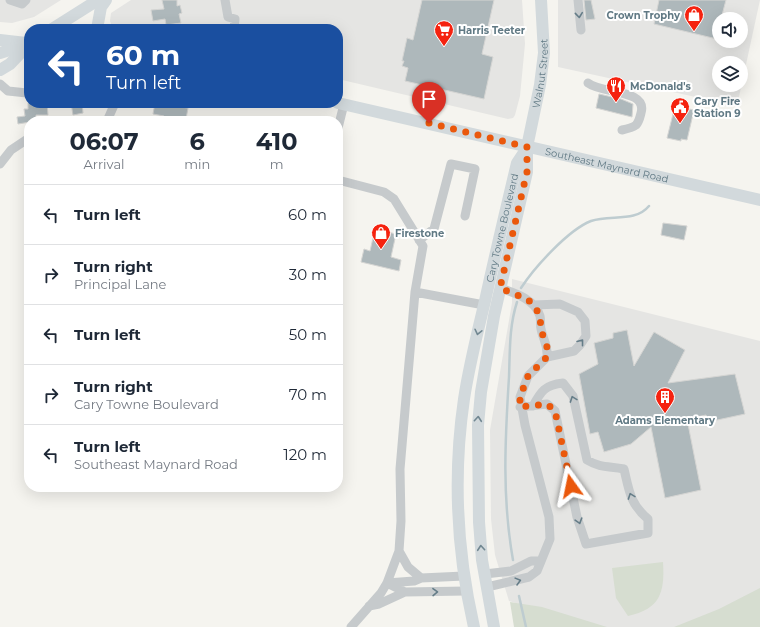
<!DOCTYPE html>
<style>
:root{--surface:#fff;--page:#f2f2f3;--text:#1f2937;--muted:#747a83;--line:#e0e1e3}
body{margin:0;font-family:Montserrat,sans-serif;background:var(--page);color:var(--text);height:100vh;display:flex;flex-direction:column;font-size:15px;white-space:nowrap}
*{box-sizing:border-box;margin:0}
p{font-size:13px;color:var(--muted)}
.icon{flex:none;width:22px;height:22px;fill:none;stroke:currentColor;stroke-width:2;stroke-linecap:round;stroke-linejoin:round}
.map{position:relative;flex:1;overflow:hidden}
.side{position:absolute;left:24px;top:116px;width:319px;height:376px;display:flex;flex-direction:column;background:var(--surface);border-radius:16px;box-shadow:0 4px 16px #0002}
.side>*{flex:none}
.hud{position:absolute;left:24px;top:24px;width:319px;height:84px;border-radius:16px;box-shadow:0 4px 16px #0002;background:#1a4fa0;color:#fff;overflow:hidden}
.tools{position:absolute;left:712px;top:12px;display:grid;gap:8px}
.tools a{display:grid;place-items:center;width:36px;height:36px;border-radius:50%;background:var(--surface);box-shadow:0 4px 16px #0002;font-size:20px}
.pin{position:absolute;display:grid;place-items:center;width:34px;height:34px;color:#fff;margin:-41px -17px;border-radius:50% 50% 50% 0;rotate:-45deg;box-shadow:0 0 4px #0007}
.pin .icon{rotate:45deg}
.me{position:absolute;width:44px;margin:-22px;rotate:348deg;stroke-linejoin:round;filter:drop-shadow(0 0 3px #0008)}
.turn{display:flex;align-items:center;gap:14px;height:84px;padding:0 16px;font-size:18px}
.turn .icon{width:52px;height:52px;stroke-width:2.5}
.turn b{display:block;font-size:28px;line-height:34px}
.eta{display:flex;justify-content:space-evenly;align-items:center;height:68px;text-align:center}
.eta b{font-size:24px;font-weight:700;line-height:28px}
ul{padding:0;list-style:none}
li{display:flex;align-items:center;gap:12px;height:60px;padding:0 16px;border-top:1px solid var(--line)}
li div{flex:1}
li b{display:block;font-size:15px}
li em{font-style:normal}
.map>svg:first-child{display:block}
.built{fill:#e5e5e3;fill-rule:evenodd}
.green{fill:#d6ddd0}
.lines{fill:none;stroke-linecap:round;stroke-linejoin:round}
.stream{stroke:#beccd0;stroke-width:2.5}
.building{fill:#aeb8bb;stroke:#d5d5d3}
.minor{stroke:#c6cacc;stroke-width:9}
.major{stroke:#d2d9dc;stroke-width:12}
.oneway{stroke:#657d88}
.oneway2{stroke:#718791}
.route{stroke:#ea580c;stroke-width:7;stroke-dasharray:0 12.6}
.labels{text-anchor:middle;stroke-width:4;stroke-linejoin:round;paint-order:stroke}
.poi-label{font-size:10px;font-weight:bold;fill:#607984;stroke:#fff;text-anchor:start}
.street-label{font-size:10px;fill:#607984;stroke:#fff}
</style>
<div class="map">
<svg width="760" height="627" viewBox="0 0 760 627">
<rect width="100%" height="100%" fill="#f5f4ef"/>
<path class="built" d="M0 0H61L34 17 12 23 0 22Z
M131 0H522L525 44 520 96 515 115 513 118 508 119 338 79V29H113L110 21 111 13Z
M558 0H760L737 106 558 67ZM719 19H741V41H719ZM719 63H741V85H719Z
M512 279 760 341V627H595L509 601 495 555 491 519 490 430 512 303Z"/>
<path class="green" d="M663 562C665 593 660 609 628 616L616 598 612 568Z
M760 588V627H674L719 609Z
M510 602 542 607 607 627H514Z"/>
<g class="lines">
<path class="stream" d="M521 288C534 268 568 230 591 221 610 214 635 223 649 206
M513 560C502 498 505 440 509 377 510 351 509 327 517 302
M519 596 526 627"/>
</g>
<path class="building" d="M162 0H177V6L180 5 182 13 179 14 181 23 166 25 165 19 153 21 151 10 164 9Z
M422 0H494L482 54 493 57 484 99 405 81 408 68 402 66 404 61H402L407 38 413 40Z
M584 0H591L595 19 586 20Z
M659 0H726L721 19H719L717 39 654 24Z
M599 94 621 99 633 104 632 117 596 108Z
M28 103H47L48 115H36V121L18 124 17 117 25 116 24 109H28Z
M71 103H82L83 113 73 115Z
M155 103H173V106L188 108 186 119 173 117 172 121H163L164 116 153 114Z
M675 106 694 110 687 140 681 139V141L667 138Z
M663 223 687 226 684 240 661 235Z
M375 229 396 234 391 257 401 260 399 271 361 262 364 249 370 251Z
M627 330 634 366 654 332 685 350 668 383 735 374 745 414 708 422 706 415 687 419 701 490 665 498 651 427 631 444 604 452 598 432 590 434 579 374 598 364 594 343 613 338V333Z"/>
<g class="lines">
<path class="minor" d="M10 0 22 4 26 0
M225 0 228 17 235 19 234 29
M578 0 581 30
M588 83C602 94 648 89 641 113 640 117 639 122 636 125 632 128 627 129 622 130
M0 84 8 91 27 93
M107 121 115 103
M338 128 344 104
M0 164 11 150 29 138
M338 180 384 192 394 199 423 246 415 292 400 469 401 521 399 551 387 583 381 593 351 627
M419 240 434 229 451 164 475 169 465 216
M500 288C515 293 535 299 540 316 541 320 540 325 541 329 543 340 548 344 547 357
M415 292 484 305
M534 305 560 304 578 312 585 321 586 336 580 345 574 351 547 357
M520 407 547 404 555 411 577 517 586 544 648 533V519C630 504 629 490 624 469 610 466 600 468 587 460L573 396 563 383C545 385 541 391 533 406
M399 551 408 567 421 578
M485 574 511 571 531 561H540
M387 583 405 592 466 591
M387 583 414 581 421 578 464 576
M487 587 529 577 537 571 550 539 549 517 525 425 520 397 528 376 547 357
M369 606 379 604 405 592"/>
<g class="major">
<path d="M52 29 98 0"/>
<path d="M97 29 101 7 106 0"/>
<path d="M0 40 26 43"/>
<path d="M0 53 28 44"/>
<path d="M0 70 10 64 29 44"/>
<path id="s1" d="M338 103 760 200"/>
<path id="s2" d="M474 627C457 553 453 474 464 399 469 366 477 334 485 301 495 255 506 209 517 163L527 148"/>
<path id="s3" d="M494 627 482 560 479 522 478 425 481 392 494 316 527 172V147L540 85 544 53 541 0"/>
</g>
</g>
<defs><path id="oneway-chevron" d="M-2-3.5L2.5 0L-2 3.5" fill="none" stroke-width="1.6" stroke-linecap="round" stroke-linejoin="round"/></defs>
<g class="oneway">
<use href="#oneway-chevron" transform="translate(579 15) rotate(84)"/>
<use href="#oneway-chevron" transform="translate(581 342) rotate(-52)"/>
<use href="#oneway-chevron" transform="translate(573 399) rotate(-110)"/>
<use href="#oneway-chevron" transform="translate(631 496) rotate(-110)"/>
<use href="#oneway-chevron" transform="translate(579 521) rotate(73)"/>
<use href="#oneway-chevron" transform="translate(518 581) rotate(-15)"/>
<use href="#oneway-chevron" transform="translate(435 592) rotate(-1)"/>
</g>
<g class="oneway2">
<use href="#oneway-chevron" transform="translate(478 332) rotate(103)"/>
<use href="#oneway-chevron" transform="translate(478 419) rotate(-85)"/>
<use href="#oneway-chevron" transform="translate(481 548) rotate(-95)"/>
</g>
<g class="lines">
<path class="route" d="M429 123 527 147V172L500 288 527 299 534 305 540 316 541 330 547 347V357L528 376 520 397V407L547 404 555 411 571 486"/>
</g>
<defs>
<symbol id="shop-pin" viewBox="-11 -11 22 30"><path d="M0 17L-7.5 6A9.5 9.5 0 1 1 7.5 6Z" fill="#f5220f" stroke="#fff"/><path d="M-5-2.5h2.3a2.7 3.5 0 0 1 5.4 0H5L5.5 6h-11ZM-1.5-2.5h3a1.5 2.3 0 0 0-3 0Z" fill="#fff"/></symbol>
<symbol id="supermarket-pin" viewBox="-11 -11 22 30"><path d="M0 17L-7.5 6A9.5 9.5 0 1 1 7.5 6Z" fill="#f5220f" stroke="#fff"/><path d="M-6-5.5h2.5l.6 2H6L4.5 2H-2.5L-4.4-4H-6ZM-1.5 3.2a1.3 1.3 0 1 0 .1 0ZM3 3.2a1.3 1.3 0 1 0 .1 0Z" fill="#fff"/></symbol>
<symbol id="restaurant-pin" viewBox="-11 -11 22 30"><path d="M0 17L-7.5 6A9.5 9.5 0 1 1 7.5 6Z" fill="#f5220f" stroke="#fff"/><path d="M-5-6h1v4h1v-4h1v4h1v-4h1v5L-1.5 .5V6h-2V.5L-5-1ZM5-6V6H3V1.5H1.5Q1.5-4 5-6Z" fill="#fff"/></symbol>
<symbol id="civic-pin" viewBox="-11 -11 22 30"><path d="M0 17L-7.5 6A9.5 9.5 0 1 1 7.5 6Z" fill="#f5220f" stroke="#fff"/><path d="M-.6-6.5H3V-4.5H.6V-3L4-1V1h2V6H-6V1h2V-1L-.6-3ZM-1.2 2.5V6h2.4V2.5Z" fill="#fff"/></symbol>
<symbol id="building-pin" viewBox="-11 -11 22 30"><path d="M0 17L-7.5 6A9.5 9.5 0 1 1 7.5 6Z" fill="#f5220f" stroke="#fff"/><path d="M-4-6H4V6H1V3H-1V6H-4ZM-2.5-4.3h1.7v1.8h-1.7ZM.8-4.3h1.7v1.8H.8ZM-2.5-1h1.7V.8h-1.7ZM.8-1h1.7V.8H.8Z" fill="#fff"/></symbol>
</defs>
<g fill-rule="evenodd">
<use href="#shop-pin" x="683" y="4" width="22" height="30"/>
<use href="#supermarket-pin" x="433" y="19" width="22" height="30"/>
<use href="#restaurant-pin" x="605" y="75" width="22" height="30"/>
<use href="#civic-pin" x="669" y="96" width="22" height="30"/>
<use href="#shop-pin" x="370" y="222" width="22" height="30"/>
<use href="#building-pin" x="654" y="386" width="22" height="30"/>
</g>
<g class="labels">
<g class="poi-label">
<text x="680" y="19" text-anchor="end">Crown Trophy</text>
<text x="458" y="34">Harris Teeter</text>
<text x="630" y="90">McDonald's</text>
<text x="694" y="105">Cary Fire<tspan x="694" dy="12">Station 9</tspan></text>
<text x="395" y="237">Firestone</text>
<text x="665" y="424" text-anchor="middle">Adams Elementary</text>
</g>
<g class="street-label">
<text dy="4" stroke="none"><textPath href="#s3" startOffset="561">Walnut Street</textPath></text>
<text dy="4" stroke="none"><textPath href="#s1" startOffset="276">Southeast Maynard Road</textPath></text>
<text dy="4" stroke="none"><textPath href="#s2" startOffset="405">Cary Towne Boulevard</textPath></text>
</g>
</g>
</svg>
<div class="tools">
<a><svg class="icon" aria-label="sound" viewBox="0 0 24 24"><path d="M4 9h4l5-4v14l-5-4H4zM17 9q2 3 0 6"/></svg></a>
<a><svg class="icon" aria-label="layers" viewBox="0 0 24 24"><path d="M12 4l9 5-9 5-9-5zM3 14l9 5 9-5"/></svg></a>
</div>
<div class="pin" style="left:429px;top:123px;background:#d93025"><svg class="icon" aria-label="arrive" viewBox="0 0 24 24"><path d="M6 21V4h12l-3 4 3 4H6"/></svg></div>
<svg class="me" style="left:571px;top:486px" viewBox="-20 -20 40 40"><path d="M0-17L14 15 0 8-14 15z" fill="#ea580c" stroke="#fff" stroke-width="4"/></svg>
<div class="hud">
<div class="turn"><svg class="icon" aria-label="left" viewBox="0 0 24 24"><path d="M17 20v-9H6M10 6l-5 5 5 5"/></svg><div><b>60 m</b>Turn left</div></div>
</div>
<section class="side">
<div class="eta">
<div><b>06:07</b><p>Arrival</p></div>
<div><b>6</b><p>min</p></div>
<div><b>410</b><p>m</p></div>
</div>
<ul>
<li><svg class="icon" aria-label="left" viewBox="0 0 24 24"><path d="M17 20v-9H6M10 6l-5 5 5 5"/></svg><div><b>Turn left</b></div><em>60 m</em></li>
<li><svg class="icon" aria-label="right" viewBox="0 0 24 24"><path d="M7 20v-9h11M14 6l5 5-5 5"/></svg><div><b>Turn right</b><p>Principal Lane</p></div><em>30 m</em></li>
<li><svg class="icon" aria-label="left" viewBox="0 0 24 24"><path d="M17 20v-9H6M10 6l-5 5 5 5"/></svg><div><b>Turn left</b></div><em>50 m</em></li>
<li><svg class="icon" aria-label="right" viewBox="0 0 24 24"><path d="M7 20v-9h11M14 6l5 5-5 5"/></svg><div><b>Turn right</b><p>Cary Towne Boulevard</p></div><em>70 m</em></li>
<li><svg class="icon" aria-label="left" viewBox="0 0 24 24"><path d="M17 20v-9H6M10 6l-5 5 5 5"/></svg><div><b>Turn left</b><p>Southeast Maynard Road</p></div><em>120 m</em></li>
</ul>
</section>
</div>
